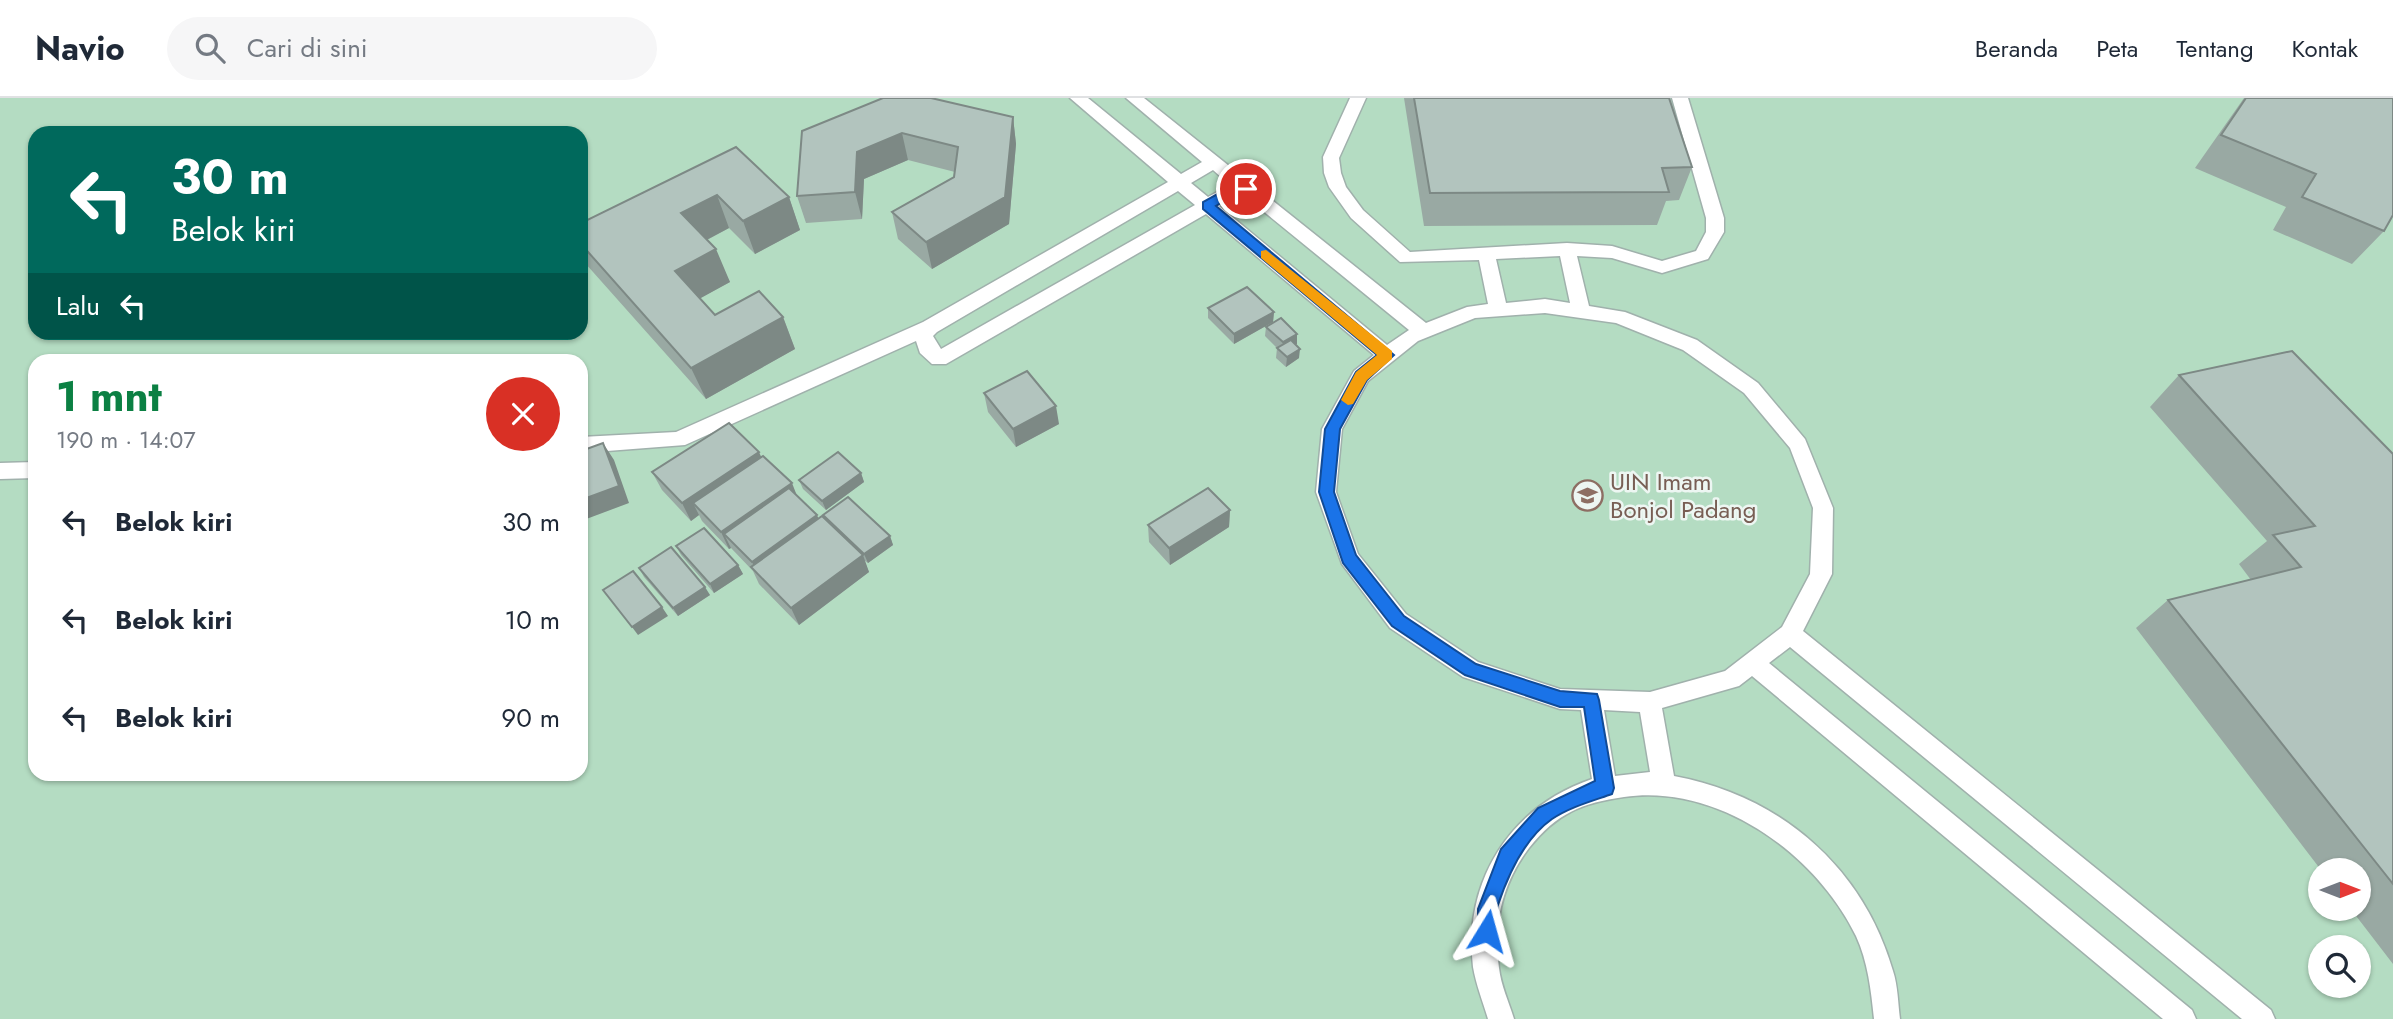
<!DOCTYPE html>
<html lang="id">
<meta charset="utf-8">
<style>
:root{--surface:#fff;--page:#f6f6f7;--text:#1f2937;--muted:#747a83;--line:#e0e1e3;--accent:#0b8043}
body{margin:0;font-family:Jost,sans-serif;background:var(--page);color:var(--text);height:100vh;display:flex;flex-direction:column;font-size:26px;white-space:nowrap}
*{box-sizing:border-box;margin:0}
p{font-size:23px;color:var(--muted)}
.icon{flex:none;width:38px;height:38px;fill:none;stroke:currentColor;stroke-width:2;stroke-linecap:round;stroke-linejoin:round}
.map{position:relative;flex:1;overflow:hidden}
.sheet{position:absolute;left:28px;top:256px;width:560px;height:427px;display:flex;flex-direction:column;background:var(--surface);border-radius:21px;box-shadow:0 2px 5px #0004}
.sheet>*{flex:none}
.hud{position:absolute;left:28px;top:28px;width:560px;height:214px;border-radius:21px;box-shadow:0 2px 5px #0004;background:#00695c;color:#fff;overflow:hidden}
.needle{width:46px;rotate:90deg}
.buttons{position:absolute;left:2308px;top:760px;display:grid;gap:14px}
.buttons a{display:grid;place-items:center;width:63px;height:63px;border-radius:50%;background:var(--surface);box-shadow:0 2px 5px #0004;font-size:35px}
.pin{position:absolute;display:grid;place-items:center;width:60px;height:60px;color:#fff;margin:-30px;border:4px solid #fff;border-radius:50%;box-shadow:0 2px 7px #0007}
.me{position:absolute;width:77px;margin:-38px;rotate:8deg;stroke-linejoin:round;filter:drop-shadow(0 0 5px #0008)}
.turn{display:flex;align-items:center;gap:24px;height:147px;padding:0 28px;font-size:32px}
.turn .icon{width:91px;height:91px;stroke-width:2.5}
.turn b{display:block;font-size:49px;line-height:60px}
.then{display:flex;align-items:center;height:66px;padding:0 28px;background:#0003;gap:14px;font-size:26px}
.round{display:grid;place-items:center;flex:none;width:74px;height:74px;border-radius:37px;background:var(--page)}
.head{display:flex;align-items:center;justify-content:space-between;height:119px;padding:0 28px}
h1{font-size:42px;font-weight:700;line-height:52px;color:var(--accent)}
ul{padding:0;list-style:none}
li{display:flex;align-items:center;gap:21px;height:98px;padding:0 28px}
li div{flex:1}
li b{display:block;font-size:26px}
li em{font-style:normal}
header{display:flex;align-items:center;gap:42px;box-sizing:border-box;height:98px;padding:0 35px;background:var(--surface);border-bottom:2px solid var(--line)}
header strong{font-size:33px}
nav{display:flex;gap:38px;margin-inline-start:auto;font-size:24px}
.search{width:490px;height:63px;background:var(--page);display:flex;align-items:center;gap:18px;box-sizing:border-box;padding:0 24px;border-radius:38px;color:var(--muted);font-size:26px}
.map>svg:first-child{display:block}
.green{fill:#b4dcc2;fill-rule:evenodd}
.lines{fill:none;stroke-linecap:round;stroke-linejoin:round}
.minor-casing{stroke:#a0b1ac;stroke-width:3}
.minor{fill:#fff;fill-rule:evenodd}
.wall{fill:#99a9a3}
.shaded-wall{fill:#7d8985}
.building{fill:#b2c4be;stroke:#7d8985;stroke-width:2}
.route{fill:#1a73e8;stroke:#114b97;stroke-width:2}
.slow{fill:#f59e0b}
.labels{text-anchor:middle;stroke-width:5;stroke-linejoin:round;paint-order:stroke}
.education-label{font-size:24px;fill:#785e54;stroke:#edf6f2;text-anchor:start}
</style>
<header>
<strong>Navio</strong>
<div class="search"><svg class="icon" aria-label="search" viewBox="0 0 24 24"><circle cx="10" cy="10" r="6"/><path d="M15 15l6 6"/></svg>Cari di sini</div>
<nav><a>Beranda</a><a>Peta</a><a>Tentang</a><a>Kontak</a></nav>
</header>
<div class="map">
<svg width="2393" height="921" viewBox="0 0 2393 921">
<rect width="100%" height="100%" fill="#dde9e5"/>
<path class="green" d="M0 0H2393V921H0ZM35 35H581V234H35ZM35 262H581V676H35ZM2320 772H2359V810H2320ZM2320 849H2359V887H2320Z"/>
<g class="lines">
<defs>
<path id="minor" d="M1070 0H1088L1181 76 1202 64 1126 0H1144L1426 225 1467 209 1488 206 1479 162 1400 164 1351 120 1329 89 1324 75 1323 59 1350 0H1366L1339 60 1341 75 1346 89 1363 112 1410 154 1567 145 1612 148 1662 163 1696 153 1706 134V120L1672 0H1688L1724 120V134L1708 161 1662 175 1612 160 1577 158 1589 208 1625 214 1697 242 1758 285 1805 341 1833 410 1832 476 1803 533 2271 912 2275 921H2242L1790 549 1769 565 2192 912 2196 921H2163L1752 578 1739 588 1662 610 1674 678C1781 698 1863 769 1893 873 1898 888 1898 906 1900 921H1874C1871 893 1868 864 1856 838 1816 756 1718 685 1624 699 1582 705 1557 715 1529 750 1502 786 1493 825 1499 870 1501 888 1509 904 1514 921H1488C1483 904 1476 887 1473 869 1463 783 1510 709 1592 681L1581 612 1560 611 1463 579 1390 530 1342 466 1316 394 1322 331 1354 273 1374 257 1206 116 946 266H932L920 255 916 243 685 347 581 355V339L676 334 923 224 1168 84ZM1213 72 1230 87 1208 99 1191 85ZM1178 93 1195 107 941 251 933 238 937 234ZM1241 95 1409 232 1387 247 1219 108ZM1560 158 1570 205 1545 201 1506 205 1496 161ZM1545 215 1616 225 1683 252 1744 295 1790 350 1813 410 1810 476 1782 529 1725 573 1650 594 1560 591 1478 564 1406 516 1358 456 1336 394 1342 331 1368 283 1418 243 1475 220ZM1604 612 1640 614 1650 674 1615 678Z
M35 364V380L0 381V365Z"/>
</defs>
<use href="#minor" class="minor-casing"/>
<use href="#minor" class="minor"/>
</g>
<path class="wall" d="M1404 0H1669L1692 69 1679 102 1666 103 1657 127 1424 128Z
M2244 0H2393L2384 133 2352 166 2273 132 2286 109 2195 70Z
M1013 19 1016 46 1009 126 932 171 898 141 892 114 954 79 955 74 908 62 864 81 862 121 806 125 797 98 802 33Z
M736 49 789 99 800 132 755 156 729 130 707 142 730 184 700 200 715 217 783 219 795 251 706 301 585 165 581 156V125Z
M1208 210 1274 214 1273 224 1234 246 1208 220Z
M1266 229 1297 246H1296L1299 260 1286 269 1276 260 1277 250 1265 238Z
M2179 277 2393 356V866L2350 810H2359V772H2321L2136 530 2168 502 2251 482 2239 466 2267 443 2150 309Z
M984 295 1059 326 1016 349 988 314Z
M761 359 819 421 825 420 823 417 890 438 893 447 868 465 864 462 869 474 799 527 759 486 753 473 731 450 729 451 702 423 699 417 691 423 662 392 652 374Z
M861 375 864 384 826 412 803 391 799 382Z
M1230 412 1229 429 1170 467 1149 444 1148 427Z
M676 448 738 467 743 476 714 495 681 457Z
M639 470 710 497 678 518 644 479Z"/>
<path class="shaded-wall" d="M1013 19 1016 46 1009 126 932 171 926 144Z
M902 35 908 62 864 81 862 121 855 94 857 54Z
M717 97 729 130 695 148 681 115Z
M789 99 800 132 755 156 743 123Z
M716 151 730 184 690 206 675 173Z
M1274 214 1273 224 1234 246V236Z
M783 219 795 251 706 301 691 270Z
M1297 236V246L1282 254 1283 244Z
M1300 251 1299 260 1286 269 1287 259Z
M1056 308 1059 326 1016 349 1013 331Z
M603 345 614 362 629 405 581 423V402Z
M759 354 767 372 693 405 699 417 691 423 682 405Z
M861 375 864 384 826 412 822 403Z
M792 385 799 403 724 436 731 450 729 451 721 434Z
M1230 412 1229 429 1170 467 1169 450Z
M817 417 825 435 758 477 752 464Z
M890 438 893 447 868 465 864 456Z
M863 457 869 474 799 527 791 510Z
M738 467 743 476 714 495 710 486Z
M705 489 710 497 678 518 673 510Z
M662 509 668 518 638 537 632 529Z"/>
<path class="building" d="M883 0H931L1013 19 1005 99 926 144 892 114 954 79 958 49 902 35 857 54 855 94 797 98 802 33Z
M1414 0H1669L1692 69 1662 70 1669 94 1430 95Z
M2246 0H2393V117L2384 133 2302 99 2316 76 2221 37Z
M736 49 789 99 743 123 717 97 681 115 716 151 675 173 715 217 759 193 783 219 691 270 581 146V125Z
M1247 189 1274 214 1234 236 1208 210Z
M1281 220 1297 236 1283 244 1266 229Z
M1291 242 1300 251 1287 259 1277 250Z
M2292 253 2393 356V786L2168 502 2301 469 2273 437 2315 428 2179 277Z
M1027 273 1056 308 1013 331 984 295Z
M729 325 759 354 682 405 652 374Z
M603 345 619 388 581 402V353Z
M838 354 861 375 822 403 799 382Z
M763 358 792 385 721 434 693 405Z
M789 390 817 417 752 464 724 436Z
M1208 390 1230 412 1169 450 1148 427Z
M848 399 890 438 864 456 823 417Z
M822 418 863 457 791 510 751 469Z
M704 430 738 467 710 486 676 448Z
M671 449 705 489 673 510 639 470Z
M633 473 662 509 632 529 603 492Z"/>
<path class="route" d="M1241 83 1250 88V94H1240L1216 108 1394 257 1367 282 1340 331 1334 394 1356 457 1404 518 1476 566 1560 593 1597 596 1599 602 1614 690 1612 696C1592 703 1570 709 1552 721 1525 740 1508 777 1498 807 1495 818 1498 829 1494 839L1487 842 1480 839 1478 833V811L1501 751 1538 710 1595 683 1584 609H1560L1465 577 1392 528 1343 465 1319 394 1325 331 1356 274 1377 257 1203 111V104Z"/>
<path class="slow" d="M1266 152 1392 253V261L1367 282 1353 306 1348 307 1341 302 1356 274 1377 257 1261 160V153Z"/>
<defs>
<symbol id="university-ring" viewBox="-11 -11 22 22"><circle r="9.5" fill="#edf6f2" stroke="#8d6e63" stroke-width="1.5"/><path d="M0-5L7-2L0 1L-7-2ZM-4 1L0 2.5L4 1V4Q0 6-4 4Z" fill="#8d6e63"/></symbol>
</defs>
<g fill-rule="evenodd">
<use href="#university-ring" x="1570" y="380" width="35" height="35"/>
</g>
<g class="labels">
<g class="education-label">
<text x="1610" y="392">UIN Imam<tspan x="1610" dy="28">Bonjol Padang</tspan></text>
</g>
</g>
</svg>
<div class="buttons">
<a><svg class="needle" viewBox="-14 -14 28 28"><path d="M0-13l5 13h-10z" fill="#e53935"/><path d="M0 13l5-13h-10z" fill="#747a83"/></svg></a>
<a><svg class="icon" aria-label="search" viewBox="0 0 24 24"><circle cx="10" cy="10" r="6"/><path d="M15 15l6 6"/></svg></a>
</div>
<div class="pin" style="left:1246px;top:91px;background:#d93025"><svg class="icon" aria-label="arrive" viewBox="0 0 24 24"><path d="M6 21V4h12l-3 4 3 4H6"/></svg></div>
<svg class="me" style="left:1487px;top:833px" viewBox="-20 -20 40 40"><path d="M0-17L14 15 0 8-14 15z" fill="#1a73e8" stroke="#fff" stroke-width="4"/></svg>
<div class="hud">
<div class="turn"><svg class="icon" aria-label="left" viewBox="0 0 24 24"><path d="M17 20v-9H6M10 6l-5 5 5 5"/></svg><div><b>30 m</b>Belok kiri</div></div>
<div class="then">Lalu<svg class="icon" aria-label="left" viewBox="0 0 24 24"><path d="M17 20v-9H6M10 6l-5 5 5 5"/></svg></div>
</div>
<section class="sheet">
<div class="head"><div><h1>1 mnt</h1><p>190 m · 14:07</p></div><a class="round" style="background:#d93025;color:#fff"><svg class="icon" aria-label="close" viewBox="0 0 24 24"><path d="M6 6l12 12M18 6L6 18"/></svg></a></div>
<ul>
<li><svg class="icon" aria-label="left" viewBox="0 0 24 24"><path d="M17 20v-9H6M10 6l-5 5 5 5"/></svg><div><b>Belok kiri</b></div><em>30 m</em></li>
<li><svg class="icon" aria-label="left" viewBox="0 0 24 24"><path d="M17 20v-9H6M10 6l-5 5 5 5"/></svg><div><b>Belok kiri</b></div><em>10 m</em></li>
<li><svg class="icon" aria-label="left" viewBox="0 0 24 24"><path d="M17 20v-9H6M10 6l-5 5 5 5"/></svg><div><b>Belok kiri</b></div><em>90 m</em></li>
</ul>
</section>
</div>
